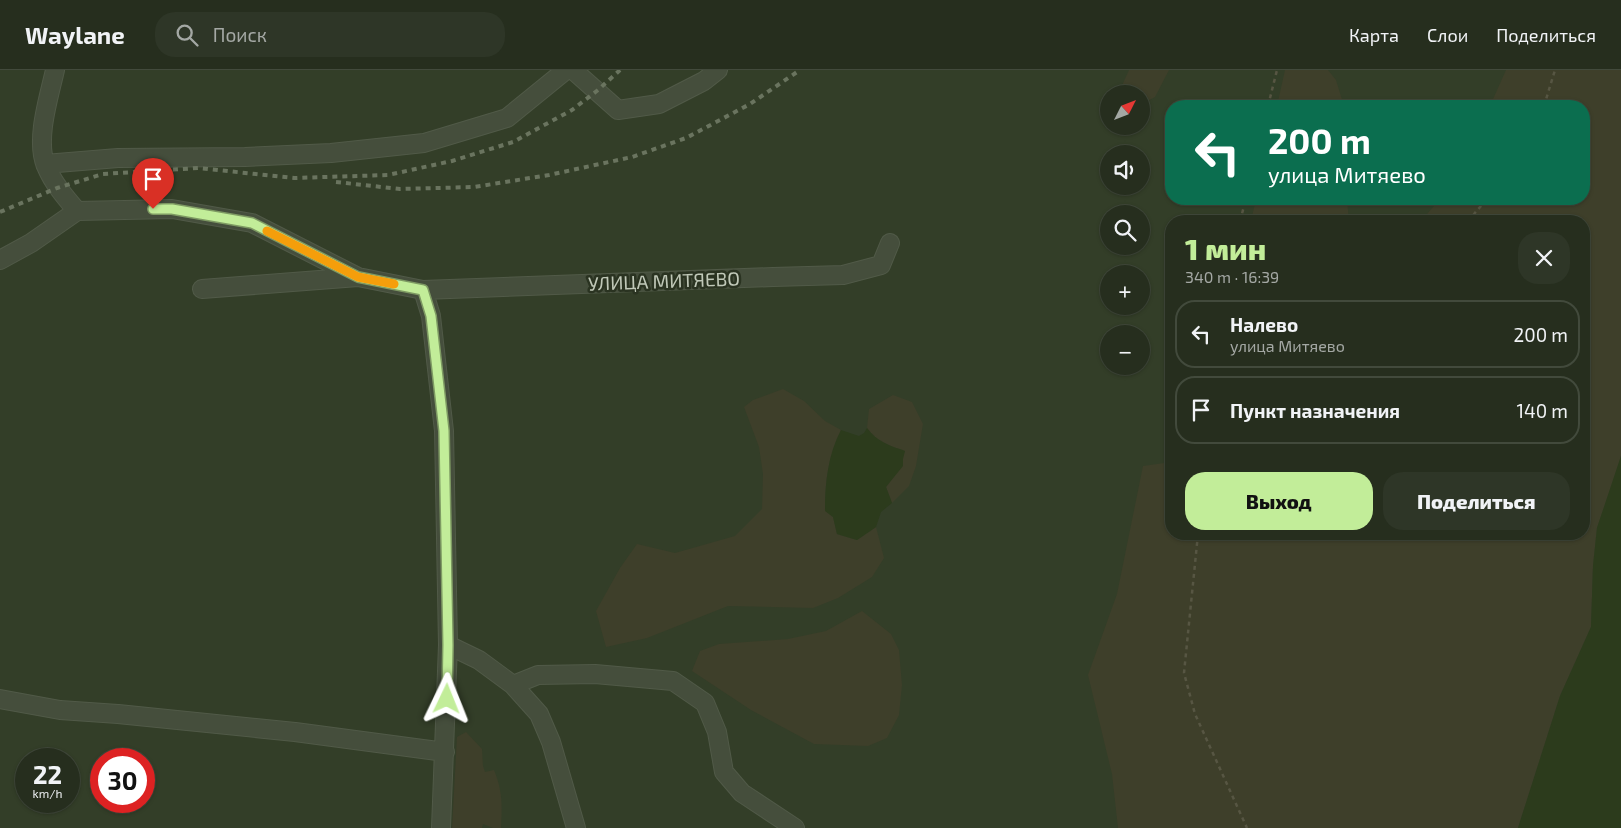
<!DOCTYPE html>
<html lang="ru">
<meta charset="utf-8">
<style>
:root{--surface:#262e1e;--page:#2e3627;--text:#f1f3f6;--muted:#a4a8a4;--line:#424a3c;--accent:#c2ed99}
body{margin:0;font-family:"Exo 2",sans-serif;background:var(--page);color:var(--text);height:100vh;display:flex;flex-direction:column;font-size:19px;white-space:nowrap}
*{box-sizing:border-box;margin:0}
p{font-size:16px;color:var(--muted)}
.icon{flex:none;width:28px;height:28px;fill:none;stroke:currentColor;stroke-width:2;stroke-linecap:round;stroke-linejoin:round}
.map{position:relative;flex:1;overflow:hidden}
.details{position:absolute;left:1165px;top:145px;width:425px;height:325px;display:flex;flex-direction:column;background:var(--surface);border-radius:20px;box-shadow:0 1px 4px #0004,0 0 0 1px var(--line)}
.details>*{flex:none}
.top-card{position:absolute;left:1165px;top:30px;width:425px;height:105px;border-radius:20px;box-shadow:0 1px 4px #0004,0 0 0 1px var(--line);background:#0b6e4f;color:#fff;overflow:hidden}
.needle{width:32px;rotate:48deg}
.controls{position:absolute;left:1100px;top:15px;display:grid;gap:10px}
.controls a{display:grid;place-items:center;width:50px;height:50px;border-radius:50%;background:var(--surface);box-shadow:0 1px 4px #0004,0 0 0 1px var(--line);font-size:25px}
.speed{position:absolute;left:15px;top:678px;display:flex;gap:10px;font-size:25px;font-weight:700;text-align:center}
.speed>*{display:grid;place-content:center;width:65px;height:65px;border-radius:50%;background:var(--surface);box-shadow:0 1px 4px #0004,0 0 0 1px var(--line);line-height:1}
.speed small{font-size:12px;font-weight:400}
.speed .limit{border:8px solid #d22;background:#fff;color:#111}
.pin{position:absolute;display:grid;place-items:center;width:42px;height:42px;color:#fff;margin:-51px -21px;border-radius:50% 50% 50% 0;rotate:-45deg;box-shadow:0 0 5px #0007}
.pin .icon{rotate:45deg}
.me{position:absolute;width:55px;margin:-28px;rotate:2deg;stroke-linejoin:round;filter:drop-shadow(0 0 4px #0008)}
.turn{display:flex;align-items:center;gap:18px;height:105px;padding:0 20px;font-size:22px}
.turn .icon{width:65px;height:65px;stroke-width:2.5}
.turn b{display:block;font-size:35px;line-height:42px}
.round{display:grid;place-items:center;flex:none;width:52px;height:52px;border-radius:20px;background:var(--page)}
.headline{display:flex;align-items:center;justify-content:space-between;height:85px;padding:0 20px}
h1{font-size:30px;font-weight:800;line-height:38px;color:var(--accent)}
.action{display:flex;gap:10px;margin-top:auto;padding:10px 20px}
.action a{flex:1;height:58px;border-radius:20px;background:var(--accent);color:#111;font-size:20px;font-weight:800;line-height:58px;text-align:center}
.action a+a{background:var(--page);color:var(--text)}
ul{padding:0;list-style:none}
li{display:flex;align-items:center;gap:15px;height:68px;margin:0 10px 8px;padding:0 10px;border:2px solid var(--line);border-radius:20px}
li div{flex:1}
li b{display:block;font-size:19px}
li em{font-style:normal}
header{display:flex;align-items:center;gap:30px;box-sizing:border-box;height:70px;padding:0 25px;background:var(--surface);border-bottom:1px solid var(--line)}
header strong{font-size:24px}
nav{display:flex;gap:28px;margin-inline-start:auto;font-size:18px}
.search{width:350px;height:45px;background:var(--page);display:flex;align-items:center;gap:12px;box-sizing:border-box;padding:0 18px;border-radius:20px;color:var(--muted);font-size:19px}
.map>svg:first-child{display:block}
.green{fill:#3e3f2a}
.water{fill:#2c3b1c}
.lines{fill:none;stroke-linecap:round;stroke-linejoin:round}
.minor-casing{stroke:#515a48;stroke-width:20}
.path{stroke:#575643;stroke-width:2.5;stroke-dasharray:4 4;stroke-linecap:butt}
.minor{stroke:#454e3c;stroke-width:18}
.rail{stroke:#6a745f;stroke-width:4;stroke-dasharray:5 5;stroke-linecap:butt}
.route-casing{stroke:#7e9a63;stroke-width:12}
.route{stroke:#c2ed99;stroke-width:9}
.slow{stroke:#f59e0b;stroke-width:9}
.labels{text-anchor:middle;stroke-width:5;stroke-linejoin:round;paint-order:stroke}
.street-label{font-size:19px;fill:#c0c8b8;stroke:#2a3321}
</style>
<header>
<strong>Waylane</strong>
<div class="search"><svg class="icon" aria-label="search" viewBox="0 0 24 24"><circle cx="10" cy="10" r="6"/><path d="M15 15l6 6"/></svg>Поиск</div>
<nav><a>Карта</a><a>Слои</a><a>Поделиться</a></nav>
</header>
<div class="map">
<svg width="1621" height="758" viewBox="0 0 1621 758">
<rect width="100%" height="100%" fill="#333e28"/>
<path class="green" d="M1129 0H1169L1155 27 1144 33 1141 32V24H1126L1120 20Z
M1285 0H1328L1336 10 1344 36H1277Z
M1506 0H1621V386L1597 458 1593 496 1591 557 1560 626 1518 758H1118L1112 704 1088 605 1117 524 1143 396 1171 392V464H1584V151H1421L1440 129H1584V36H1490Z
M1256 129H1347L1349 151H1251Z
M783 319 804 331 825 351 841 360C828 385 825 412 825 440L833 447 837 464 857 470 876 457 884 488 872 507 838 528 813 538 728 536 647 568 606 577 596 541 620 498 637 474 675 483 735 466 762 439 763 404 759 377 744 337 753 330Z
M893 325 912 332 923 354 916 396 909 416 892 433 886 417 892 408 905 381C890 376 876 371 867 358L869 339Z
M862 541 891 564 899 580 902 615 899 645 887 668 868 676 814 674 751 640 692 601 700 581 719 574 788 569 826 561Z
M466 662 482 679 483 696 485 702 494 700C503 722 502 735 501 758H493L483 754 482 758H452L457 667Z"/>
<path class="water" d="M867 358C876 371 890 376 905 381L903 389V396L886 417 892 433 881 442 876 457 857 470 837 464 833 447 825 441C825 413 828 385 841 360L859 366 864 363Z
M1621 386V758H1518L1560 626 1591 557 1593 496 1597 458Z"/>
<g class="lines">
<defs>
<path id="minor" d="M55 0C49 27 35 70 46 96 53 113 65 127 77 141
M573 0 618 40 659 34 704 11 718 0
M45 94 118 88 245 87 331 83 424 73 507 48 566 0
M77 141 172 139 252 153 358 207 423 220 431 246 444 361 448 575 441 758
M0 190 31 173 77 141
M202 219 358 207
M423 220 773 207 843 205 881 195 890 173
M448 575 479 590 513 615 539 644 551 672 576 758
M513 615 538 605 595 604 673 611 705 633 717 662 724 702 742 723 795 758
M0 629 60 640 118 644 295 662 445 682"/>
</defs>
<use href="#minor" class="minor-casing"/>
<path class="path" d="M1268 36 1277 0
M1544 36 1555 0
M1240 151 1246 129
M1468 151 1487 129
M1198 464 1184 603 1195 644 1247 758"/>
<use href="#minor" class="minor"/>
<path class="rail" d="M336 112 400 119 474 117 549 105 632 87 686 68 750 34 800 0
M0 142 57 118 103 104 198 98 294 108 388 105 452 91 513 72 572 40 598 20 620 0"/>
</g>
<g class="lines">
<defs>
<path id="route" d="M153 139H172L252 153 358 207 423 220 431 246 444 361 448 575 447 629"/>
</defs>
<use href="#route" class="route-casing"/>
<use href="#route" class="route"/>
<path class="slow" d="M267 161 358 207 394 214"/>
</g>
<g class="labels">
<g class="street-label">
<text transform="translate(664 211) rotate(-2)" y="7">УЛИЦА МИТЯЕВО</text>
</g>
</g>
</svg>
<div class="controls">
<a><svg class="needle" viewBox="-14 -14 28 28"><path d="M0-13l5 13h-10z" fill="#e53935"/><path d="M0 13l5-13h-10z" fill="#a4a8a4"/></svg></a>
<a><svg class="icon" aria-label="sound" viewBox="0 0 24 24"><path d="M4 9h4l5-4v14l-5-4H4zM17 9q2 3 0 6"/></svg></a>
<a><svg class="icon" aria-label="search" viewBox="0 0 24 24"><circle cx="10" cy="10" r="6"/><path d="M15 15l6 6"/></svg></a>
<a>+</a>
<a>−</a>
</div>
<div class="speed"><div>22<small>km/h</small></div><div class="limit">30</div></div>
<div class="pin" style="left:153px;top:139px;background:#d93025"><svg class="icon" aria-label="arrive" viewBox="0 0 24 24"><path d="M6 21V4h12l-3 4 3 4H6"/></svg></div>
<svg class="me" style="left:447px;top:629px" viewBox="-20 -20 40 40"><path d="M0-17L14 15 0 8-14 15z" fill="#c2ed99" stroke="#fff" stroke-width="4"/></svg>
<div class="top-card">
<div class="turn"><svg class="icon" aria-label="left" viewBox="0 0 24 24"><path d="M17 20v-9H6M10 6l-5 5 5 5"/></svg><div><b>200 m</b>улица Митяево</div></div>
</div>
<section class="details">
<div class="headline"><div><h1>1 мин</h1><p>340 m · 16:39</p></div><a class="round"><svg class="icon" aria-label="close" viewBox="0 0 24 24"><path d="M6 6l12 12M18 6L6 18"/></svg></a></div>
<ul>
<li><svg class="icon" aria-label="left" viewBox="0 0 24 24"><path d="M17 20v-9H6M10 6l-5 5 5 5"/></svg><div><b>Налево</b><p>улица Митяево</p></div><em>200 m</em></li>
<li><svg class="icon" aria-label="arrive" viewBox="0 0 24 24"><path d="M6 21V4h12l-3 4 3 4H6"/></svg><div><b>Пункт назначения</b></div><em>140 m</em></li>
</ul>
<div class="action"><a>Выход</a><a>Поделиться</a></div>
</section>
</div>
